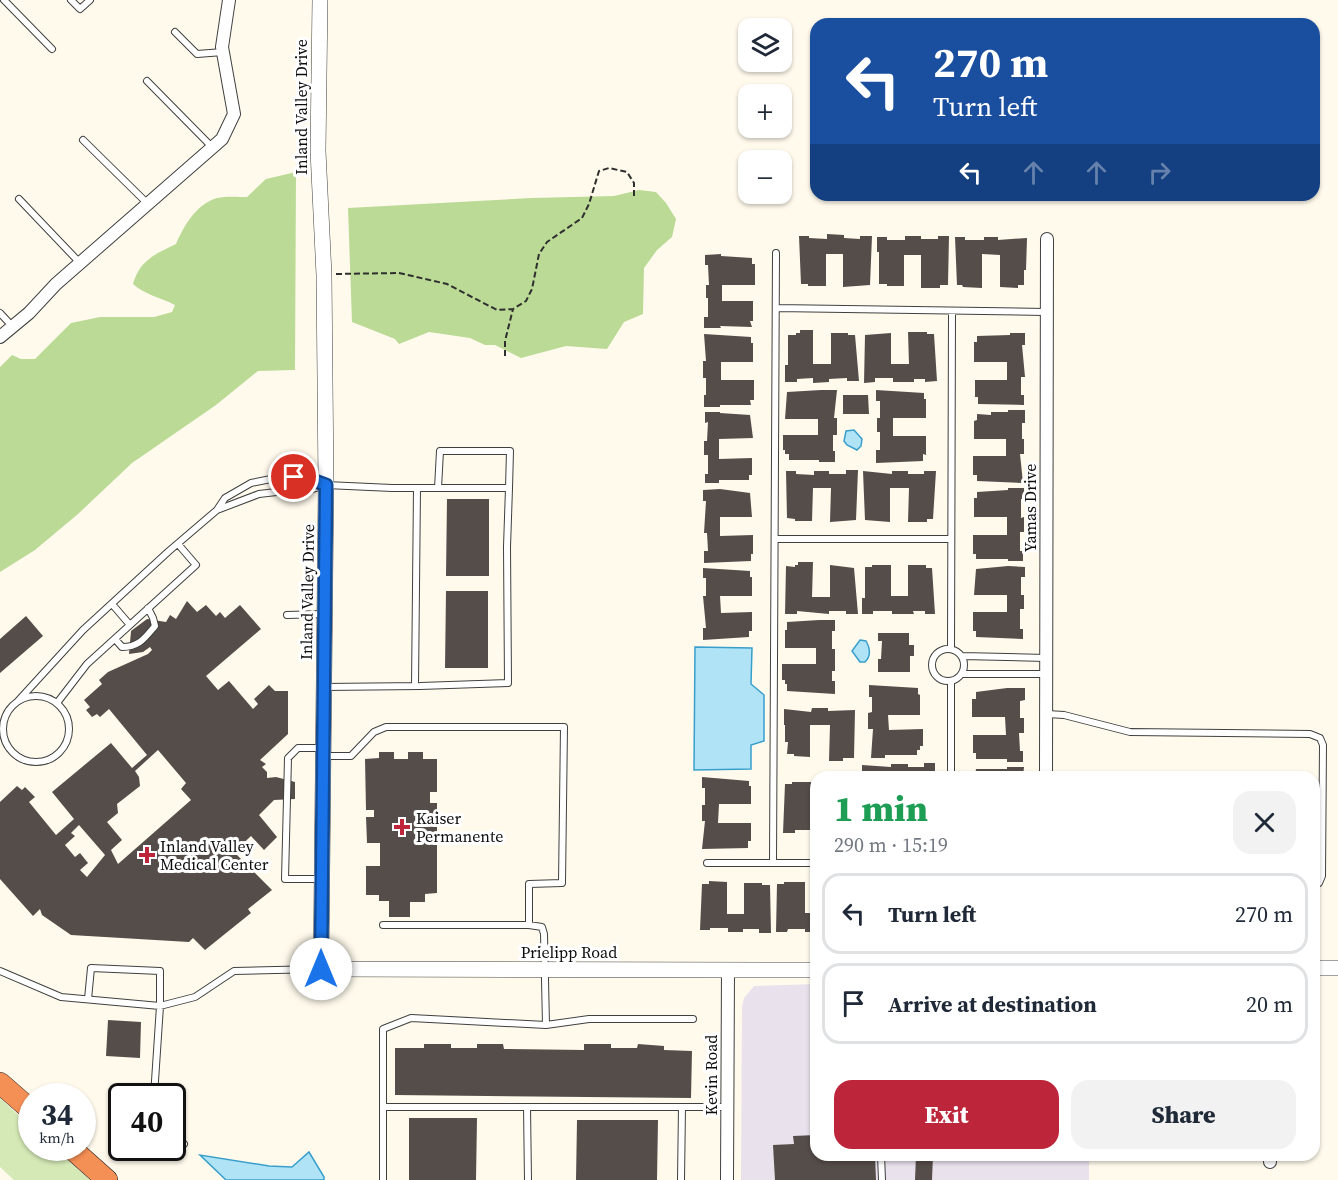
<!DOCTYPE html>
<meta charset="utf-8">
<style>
:root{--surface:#fff;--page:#f2f2f3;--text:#1f2937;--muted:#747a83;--line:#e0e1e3;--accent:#bc253a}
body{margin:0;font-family:"Source Serif 4",serif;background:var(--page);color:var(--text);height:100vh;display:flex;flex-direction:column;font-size:22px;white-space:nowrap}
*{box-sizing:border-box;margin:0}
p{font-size:20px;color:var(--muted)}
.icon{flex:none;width:33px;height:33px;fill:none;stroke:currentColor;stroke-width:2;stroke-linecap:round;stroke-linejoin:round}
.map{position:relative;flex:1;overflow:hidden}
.sheet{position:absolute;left:810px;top:771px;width:510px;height:390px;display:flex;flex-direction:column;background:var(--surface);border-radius:18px;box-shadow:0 2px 4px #0004}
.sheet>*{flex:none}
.banner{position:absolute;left:810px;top:18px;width:510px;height:183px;border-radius:18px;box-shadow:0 2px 4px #0004;background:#1a4fa0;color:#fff;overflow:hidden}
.tools{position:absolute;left:738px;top:18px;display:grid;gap:12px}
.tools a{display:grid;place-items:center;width:54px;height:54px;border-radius:12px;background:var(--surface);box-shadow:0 2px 4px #0004;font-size:30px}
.speed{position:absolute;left:18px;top:1083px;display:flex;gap:12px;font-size:30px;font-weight:700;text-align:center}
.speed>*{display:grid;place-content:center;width:78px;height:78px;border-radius:50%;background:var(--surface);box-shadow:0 2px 4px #0004;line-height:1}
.speed small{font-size:15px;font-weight:400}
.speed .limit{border:3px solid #111;border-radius:9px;background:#fff;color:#111}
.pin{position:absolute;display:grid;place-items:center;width:51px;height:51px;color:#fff;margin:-26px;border:3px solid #fff;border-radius:50%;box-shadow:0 2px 6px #0007}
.me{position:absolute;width:66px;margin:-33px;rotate:0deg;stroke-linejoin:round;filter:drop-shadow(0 0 4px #0008)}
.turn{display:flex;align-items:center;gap:21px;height:126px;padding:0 24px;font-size:27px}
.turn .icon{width:78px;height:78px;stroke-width:2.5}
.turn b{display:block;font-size:42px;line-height:51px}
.lanes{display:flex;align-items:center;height:57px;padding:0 24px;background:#0003;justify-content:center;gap:30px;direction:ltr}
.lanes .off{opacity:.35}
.round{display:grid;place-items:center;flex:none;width:63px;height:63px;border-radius:18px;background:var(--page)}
.head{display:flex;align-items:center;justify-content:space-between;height:102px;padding:0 24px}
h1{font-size:36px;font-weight:800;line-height:45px;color:#1e9e55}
.action{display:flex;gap:12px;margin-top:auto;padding:12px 24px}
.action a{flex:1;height:69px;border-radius:18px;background:var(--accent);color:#fff;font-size:24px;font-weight:800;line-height:69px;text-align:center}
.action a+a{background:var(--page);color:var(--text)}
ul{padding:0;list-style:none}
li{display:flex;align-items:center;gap:18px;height:81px;margin:0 12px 9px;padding:0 12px;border:3px solid var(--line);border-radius:18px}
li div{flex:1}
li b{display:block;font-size:22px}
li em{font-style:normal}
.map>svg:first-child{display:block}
.industrial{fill:#e9e1ec}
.green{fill:#d5e9b6}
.forest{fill:#bada95}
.water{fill:#b1e3f6;stroke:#389fcd;stroke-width:1.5}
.building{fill:#554d49;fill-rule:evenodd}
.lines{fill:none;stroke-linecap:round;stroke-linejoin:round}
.service-casing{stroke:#404040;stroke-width:8}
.minor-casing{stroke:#404040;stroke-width:14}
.tertiary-casing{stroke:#404040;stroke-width:16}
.motorway-casing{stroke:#1e1e1e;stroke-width:22}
.path{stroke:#2f2f2f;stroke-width:2;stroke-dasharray:6 3;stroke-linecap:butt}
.service{stroke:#fff;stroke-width:6}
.minor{stroke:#fff;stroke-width:12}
.tertiary{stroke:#fff;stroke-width:15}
.motorway{stroke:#f48f55;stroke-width:21}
.route-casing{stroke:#114b97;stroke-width:15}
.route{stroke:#1a73e8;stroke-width:10}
.poi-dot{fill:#bc253a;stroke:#fff;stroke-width:2}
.labels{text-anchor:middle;stroke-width:6;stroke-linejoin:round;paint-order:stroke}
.street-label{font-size:16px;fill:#0d0d0d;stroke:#fff}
.poi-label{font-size:16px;fill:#0d0d0d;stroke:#fff;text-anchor:start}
</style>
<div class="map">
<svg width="1338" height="1180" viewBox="0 0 1338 1180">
<rect width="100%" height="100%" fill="#fffaec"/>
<path class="industrial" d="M816 984V1155H1089V1180H741L742 1007 744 998 754 986Z"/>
<path class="green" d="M0 1098 31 1127 32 1148H54L90 1180H14L0 1167Z"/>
<path class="forest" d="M296 172 295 370 258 371 216 405 132 463 78 514 35 550 0 572V367L12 355 21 359H35L71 323 100 317H154L172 312 175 305C160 297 145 295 133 284 139 261 155 254 176 244 184 226 196 204 217 198 226 196 238 197 247 197L266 179Z
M639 190 656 192 666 203 676 219 672 237 657 250 644 268 643 314 624 322 607 349 566 346 521 358 495 345H485L470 338 429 332 399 344 395 339 352 322 348 208 531 198 614 196Z"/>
<path class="water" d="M854 430 862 439 861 446 857 450 847 445 844 441 846 431Z
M860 640 866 641C870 648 871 656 865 662H860L852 651Z
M695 647 752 648 751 684 764 695V741L751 745V769L694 770Z
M309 1152 324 1177V1180H226L200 1155 269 1166 292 1167Z"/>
<path class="building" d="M827 234 844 235V238L860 239V236H872L870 285 843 287V254H826V286H808V284H801L799 236H809V238L827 239Z
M905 236H921V239H938V236H949L948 285H940V288H921V255H904V286H887V284H879V252H877V237H887V240H905Z
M955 237H965V240H984V237H998V240L1027 238 1026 270H1024V285H1018V288L1000 287V255L982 254V288L963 287 962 285H957Z
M721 254V256L752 258V264H755V285H722V301H753V321H750L752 327 720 326 721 328H704V317H708V298H706V285H709L708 265H705V255Z
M800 330H813V364H831V333H848V335H855L859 381H847V378L829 379V382L813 383V378L797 379V382H785V365H788V335H796V333H800Z
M908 332H927V334H934L937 381 925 382V379H914V382H893V378H875V382L864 383 865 335 891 333V364H909Z
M1010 333H1025V345H1022L1025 377H1021V395H1024V405L978 404V397H975V380H1007V362H974V342H977V336L1010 335Z
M704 334 751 337V343H753V362H721V380H754V400H750L751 405H720V407H704V395H706V378H703V361H706Z
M821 390H837L834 418H837V435H833V451H835V462H819V460H789V454H785V450H783V435H818V419H785L787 392Z
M876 390 924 393V399H926V418H893V436H926V455L923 454V461L876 463V450H880V432H877V418H880V401H876Z
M843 395H868L869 414H843Z
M1008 410H1025V423H1022V439H1024V454H1020L1023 483 977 481V475H973V456H1006V439H974V421L977 420V414L991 415V412H1008Z
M705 412H720V413L750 415 753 438 719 439V459L752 458V475H749V480H719V483H705V474H708V455H704V441H707L708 422 705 423Z
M846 470H858L856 520 830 522 831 488H813L812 521H795V519L787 518 786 471H796V474L814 475V471H829V474H846Z
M863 471 892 474V471H908V474H924V471H936L933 519H927V522H908L909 488H890V522L865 520Z
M1008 488H1024V499H1021V518L1024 517V532H1020V551H1023V561H1008V559H976V554H973V535H1007V517H974V498H977V492L1008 490Z
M720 489 750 493 752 517H720V536L753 535V554H751V561L704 563V551H708L707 533H704L706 501H703V490Z
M447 499H489V576H446Z
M798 562H813L812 597H830V565L854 568 858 614H846V611H829V614L797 611V614H785L786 566 795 567V565H798Z
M872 565H891V596H908V565H926V568H932L935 614H925V611H913L914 614H892V611H873V614H862V598H865V567H872Z
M1008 566 1025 567V577H1021V595H1024V609H1020V629H1023V639L976 637V631H973V612H1007V595H974L976 569Z
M703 568 750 571V577H752V596H720L721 613 752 612V631H749V637L703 640V628H706L703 596H706V578H703Z
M446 591H488V668H445Z
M187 601 197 612 206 605 216 616 220 612 225 618 240 605 261 629 206 676 218 690 229 681 253 709 258 704 254 699 269 685 275 691H288V734L260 760 266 764 262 767 267 772V778L276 777 295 782V799L274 800 259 815 277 837 264 850 251 836 234 852 272 890 248 909 251 913 205 950 193 938 189 942 71 935 42 915 40 909 33 916 0 879V802L17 786 22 790 25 787 35 797 29 802 56 835 74 819 52 792 111 743 132 768 147 755 109 709 100 717 97 714 92 717 86 710 90 707 84 700 102 684 99 680 108 672 148 654 152 650 150 647 143 652 129 654 131 631 147 619 166 622 170 615 176 619ZM158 750 186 783 181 789 191 800 118 864 111 850 122 840 107 822 118 813 117 804 140 786 139 777 135 771ZM79 825 105 855 87 877 80 870 88 863 80 853 75 857 65 845 75 836 71 833Z
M26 616 43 636 0 673V639Z
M819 620H835V631H832V649H835V671H832V681H835V694L787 691V684H785V680H782V664H816V648H785V630H787V622Z
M878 633H909V645H914V656H910V672H878V659H881L882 641H878Z
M869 685 918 688V694L920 695V715H888L889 730 923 729V746H920V750H917V755H885V758H871L873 729H868V713L872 712V697H869Z
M1007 688H1025V700L1020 701V718H1024V733H1019L1020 751H1023V762H1007V759H976V753H973V735H1006L1005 717H972V699H976V692Z
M812 708H828V711L855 710 854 758H843V761H829L830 725H810V757L794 756V754H787L788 742H785V725H784V709L811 712Z
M379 752H394V759H408V752H423V759H437V792H430V803H437V837H431V843H437V893L425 894V902H410V917H389V901H379V895H366V866H380V843H367L366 817H374V810H366L365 759 379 758Z
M924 763H935V777H862V765L891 767V764H908V767H924Z
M1007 767H1024L1023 777H975L976 769H1007Z
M702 777 749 781V786H751V804H719L718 823H751V841H748V848L702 849 705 821H702V805H705V788H702Z
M792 782H811V815H816V832H811V830H795V833H783L785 784H792Z
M709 881 727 882V914H744V883H762V885H770L771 933H759V929H743V932H728V928H710V930H700L702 884H709Z
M784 882H805V913H816V932H805V929H788L787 932H776L777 884H784Z
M108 1020 141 1022 140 1058 106 1056Z
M424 1044H451V1048H477V1044H503L504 1049 584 1050V1044H611V1048H637L638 1044 664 1046V1050L692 1051 691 1098 395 1095V1048H424Z
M409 1118H477L476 1180H409Z
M577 1120H658L657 1180H576Z
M816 1135V1155H875L876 1180H775L773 1145 794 1144 793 1136Z
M916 1155H933L932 1180H915Z"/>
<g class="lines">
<defs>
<path id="service" d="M4 0 52 49
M71 0 80 9 90 0
M175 32 197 54 223 52
M147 81 212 147
M83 140 148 204
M19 199 80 263
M776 308 1046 312
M0 313 13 327
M438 488 440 451H510L509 488
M217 510 259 494 285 491H306L326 485
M775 539H951
M112 604 130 625
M287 615 324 614
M115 639 122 647C139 647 144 639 155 626L153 618 148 608
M932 665a16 16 0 1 1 32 0a16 16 0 1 1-32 0Z
M951 649 952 311
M962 656 1046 658
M962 674H1046
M951 681V777
M415 686 417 488
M3 729a33 33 0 1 1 66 0a33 33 0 1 1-66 0Z
M18 701 83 630 169 551 217 510 225 498 251 483 281 477 307 478 326 485 392 488H509L507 547 508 683 420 686 324 687
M57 703 87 664 196 565 178 544
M1047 714 1064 715 1130 732 1310 734 1320 738 1323 745 1322 876 1319 883 1314 886
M324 756H351L374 732 386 727H564L562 883 529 884V925L542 927 544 934 546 1025
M707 863H816
M773 863 776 253
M321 879H285L288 758 298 748H323
M383 925H529
M0 971 61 997 160 1006 195 997 234 971 320 969
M88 999 91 968 160 971V1006L154 1096
M383 1107H727
M527 1107 528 1180
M172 1133 184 1144
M881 1155 882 1180
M383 1180V1029L411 1018 546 1025 589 1019H693
M681 1180 682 1107"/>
<path id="minor" d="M0 337 29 313 56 284 222 139 234 114 222 47 229 0
M1046 777 1047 239
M1270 1155V1162
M727 1180 728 970"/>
<path id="tertiary" d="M320 0 318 151 324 275 326 485 321 969 816 970
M1314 968H1338"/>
<path id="motorway" d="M0 1083 32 1111
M71 1148 107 1180"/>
</defs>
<use href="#service" class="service-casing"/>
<use href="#minor" class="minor-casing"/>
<use href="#tertiary" class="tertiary-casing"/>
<use href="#motorway" class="motorway-casing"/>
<path class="path" d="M336 274 399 273 447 284 497 310 513 309 526 301 532 289 539 254 547 242 582 218 589 204 599 171 609 168 627 172 634 183V199
M505 356V341L513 309"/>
<use href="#service" class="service"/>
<use href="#minor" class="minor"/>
<use href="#tertiary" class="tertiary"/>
<use href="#motorway" class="motorway"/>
</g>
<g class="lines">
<defs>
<path id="route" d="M294 477 307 478 326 485 321 969"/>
</defs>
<use href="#route" class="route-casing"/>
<use href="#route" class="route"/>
</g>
<g class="poi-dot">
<path d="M399 818h6v6h6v6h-6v6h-6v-6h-6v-6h6z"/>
<path d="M144 846h6v6h6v6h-6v6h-6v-6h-6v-6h6z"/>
</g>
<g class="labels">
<g class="street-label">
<text transform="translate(301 107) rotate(-90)" y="6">Inland Valley Drive</text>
<text transform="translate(1030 508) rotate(-90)" y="6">Yamas Drive</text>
<text transform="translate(307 592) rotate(-89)" y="6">Inland Valley Drive</text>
<text x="569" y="958">Prielipp Road</text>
<text transform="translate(711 1075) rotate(-90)" y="6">Kevin Road</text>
</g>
<g class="poi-label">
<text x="416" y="824">Kaiser<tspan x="416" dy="18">Permanente</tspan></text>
<text x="160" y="852">Inland Valley<tspan x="160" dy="18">Medical Center</tspan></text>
</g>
</g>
</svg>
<div class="tools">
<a><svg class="icon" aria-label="layers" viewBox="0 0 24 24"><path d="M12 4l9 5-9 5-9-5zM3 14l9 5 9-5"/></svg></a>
<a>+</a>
<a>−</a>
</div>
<div class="speed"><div>34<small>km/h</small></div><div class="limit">40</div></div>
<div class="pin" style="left:294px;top:477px;background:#d93025"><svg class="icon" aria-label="arrive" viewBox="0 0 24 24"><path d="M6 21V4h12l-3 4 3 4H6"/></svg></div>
<svg class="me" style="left:321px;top:969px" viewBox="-20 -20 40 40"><circle r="19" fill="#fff"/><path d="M0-13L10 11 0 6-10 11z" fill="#1a73e8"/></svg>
<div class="banner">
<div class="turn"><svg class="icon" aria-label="left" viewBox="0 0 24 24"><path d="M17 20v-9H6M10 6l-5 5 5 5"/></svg><div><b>270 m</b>Turn left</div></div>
<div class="lanes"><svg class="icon" aria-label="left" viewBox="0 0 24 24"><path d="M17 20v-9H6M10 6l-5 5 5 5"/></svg><svg class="icon off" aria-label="ahead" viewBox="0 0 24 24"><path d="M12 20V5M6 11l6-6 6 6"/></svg><svg class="icon off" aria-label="ahead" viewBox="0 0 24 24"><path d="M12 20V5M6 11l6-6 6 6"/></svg><svg class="icon off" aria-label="right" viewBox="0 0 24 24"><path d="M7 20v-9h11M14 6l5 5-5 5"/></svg></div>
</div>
<section class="sheet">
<div class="head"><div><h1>1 min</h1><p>290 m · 15:19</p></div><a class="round"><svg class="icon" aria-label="close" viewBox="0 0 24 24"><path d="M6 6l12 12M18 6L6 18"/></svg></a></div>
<ul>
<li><svg class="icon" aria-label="left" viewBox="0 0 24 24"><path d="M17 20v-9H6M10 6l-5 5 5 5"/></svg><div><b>Turn left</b></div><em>270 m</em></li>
<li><svg class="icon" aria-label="arrive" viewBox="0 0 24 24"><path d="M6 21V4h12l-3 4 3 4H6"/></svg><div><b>Arrive at destination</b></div><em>20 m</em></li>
</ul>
<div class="action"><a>Exit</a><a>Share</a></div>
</section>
</div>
